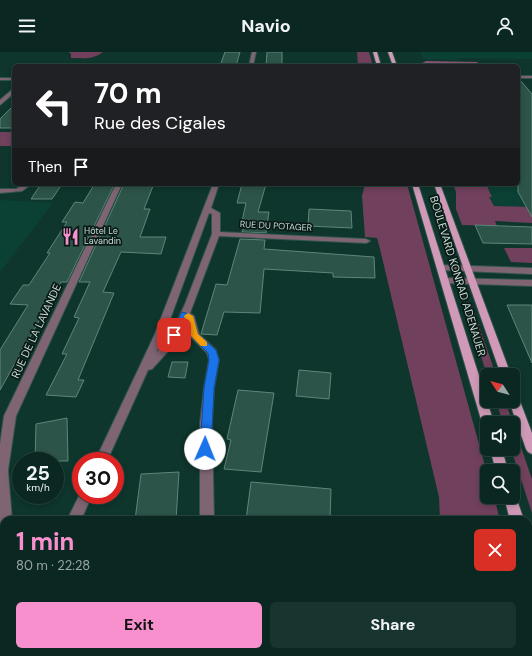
<!DOCTYPE html>
<meta charset="utf-8">
<style>
:root{--surface:#0a2821;--page:#18342e;--text:#f1f3f6;--muted:#99a6a5;--line:#2a443f;--accent:#f790cd}
body{margin:0;font-family:"DM Sans",sans-serif;background:var(--page);color:var(--text);height:100vh;display:flex;flex-direction:column;font-size:15px;white-space:nowrap}
*{box-sizing:border-box;margin:0}
p{font-size:13px;color:var(--muted)}
.icon{flex:none;width:22px;height:22px;fill:none;stroke:currentColor;stroke-width:2;stroke-linecap:round;stroke-linejoin:round}
.map{position:relative;flex:1;overflow:hidden}
.sheet{position:absolute;left:0px;top:464px;width:532px;height:140px;display:flex;flex-direction:column;background:var(--surface);border-radius:12px 12px 0 0;box-shadow:0 2px 6px #0003,0 0 0 1px var(--line)}
.sheet>*{flex:none}
.banner{position:absolute;left:12px;top:12px;width:508px;height:122px;border-radius:6px;box-shadow:0 2px 6px #0003,0 0 0 1px var(--line);background:#202124;color:#fff;overflow:hidden}
.needle{width:26px;rotate:306deg}
.controls{position:absolute;left:480px;top:316px;display:grid;gap:8px}
.controls a{display:grid;place-items:center;width:40px;height:40px;border-radius:6px;background:var(--surface);box-shadow:0 2px 6px #0003,0 0 0 1px var(--line);font-size:20px}
.speed{position:absolute;left:12px;top:400px;display:flex;gap:8px;font-size:20px;font-weight:700;text-align:center}
.speed>*{display:grid;place-content:center;width:52px;height:52px;border-radius:50%;background:var(--surface);box-shadow:0 2px 6px #0003,0 0 0 1px var(--line);line-height:1}
.speed small{font-size:10px;font-weight:400}
.speed .limit{border:6px solid #d22;background:#fff;color:#111}
.pin{position:absolute;display:grid;place-items:center;width:34px;height:34px;color:#fff;margin:-17px;border-radius:8px;box-shadow:0 2px 6px #0006}
.me{position:absolute;width:44px;margin:-22px;rotate:1deg;stroke-linejoin:round;filter:drop-shadow(0 0 3px #0008)}
.turn{display:flex;align-items:center;gap:14px;height:84px;padding:0 16px;font-size:18px}
.turn .icon{width:52px;height:52px;stroke-width:2.5}
.turn b{display:block;font-size:28px;line-height:34px}
.then{display:flex;align-items:center;height:38px;padding:0 16px;background:#0003;gap:8px;font-size:15px}
.round{display:grid;place-items:center;flex:none;width:42px;height:42px;border-radius:6px;background:var(--page)}
.headline{display:flex;align-items:center;justify-content:space-between;height:68px;padding:0 16px}
h1{font-size:24px;font-weight:700;line-height:30px;color:var(--accent)}
.cta{display:flex;gap:8px;margin-top:auto;padding:8px 16px}
.cta a{flex:1;height:46px;border-radius:6px;background:var(--accent);color:#111;font-size:16px;font-weight:700;line-height:46px;text-align:center}
.cta a+a{background:var(--page);color:var(--text)}
header{display:flex;justify-content:space-between;align-items:center;height:52px;padding:0 16px;background:var(--surface);font-size:18px;font-weight:700}
.map>svg:first-child{display:block}
.built{fill:#0b4035}
.green{fill:#71405c}
.forest{fill:#8d5375}
.building{fill:#2d5449;stroke:#5e867a}
.lines{fill:none;stroke-linecap:round;stroke-linejoin:round}
.minor-casing{stroke:#2f544a;stroke-width:2}
.major-casing{stroke:#2f544a;stroke-width:2}
.minor{fill:#7f6473;fill-rule:evenodd}
.major{fill:#cf99b7;fill-rule:evenodd}
.route{fill:#1a73e8;stroke:#114b97}
.slow{fill:#f59e0b}
.labels{text-anchor:middle;stroke-width:3.5;stroke-linejoin:round;paint-order:stroke}
.far-street-label{font-size:9px;fill:#c7dcd5;stroke:#0a1a16}
.far-poi-label{font-size:9px;fill:#c7dcd5;stroke:#0a1a16;text-anchor:start}
.street-label{font-size:11px;fill:#c7dcd5;stroke:#0a1a16}
</style>
<header><svg class="icon" aria-label="menu" viewBox="0 0 24 24"><path d="M4 6h16M4 12h16M4 18h16"/></svg>Navio<svg class="icon" aria-label="person" viewBox="0 0 24 24"><circle cx="12" cy="8" r="4"/><path d="M4 21q1-7 8-7t8 7"/></svg></header>
<div class="map">
<svg width="532" height="604" viewBox="0 0 532 604">
<rect width="100%" height="100%" fill="#0e362c"/>
<path class="built" d="M420 0H532V7L458 6 459 8 423 7Z
M486 132H518L532 155 493 154 489 145 492 144Z
M0 148 53 151 0 220Z"/>
<path class="green" d="M69 0H103C93 8 83 6 71 6V2Z
M357 0H369L373 14H358Z
M0 80H14V94H0Z
M365 132H407L487 421V445H494L500 468H440L439 445 380 197 377 186 365 185 362 144Z
M453 132H486L492 145H489L494 154 532 155V171L495 169 497 174 462 173 456 157V140Z
M504 196H532V211L511 210Z
M465 254H472L496 323H487Z
M496 349H505L513 371H503Z
M513 372 532 427V461L511 397H513Z
M528 569 532 584V604H387L423 600H528Z"/>
<path class="forest" d="M426 9 477 10 479 12 474 14H417Z
M27 600H186L184 604H25Z"/>
<path class="building" d="M225 0H240L236 14H220Z
M267 0H282V14H266Z
M518 28H520L532 42V165L518 140Z
M14 53V76H0V67Z
M41 132H62L52 147H31Z
M242 132H266L258 160H269L266 181 242 180 244 175 241 174 246 151H237Z
M94 133H114L67 230H61L0 338V298L28 253 10 252 23 233H29L50 201H47L67 170H62L75 150 83 151Z
M123 134H153L144 157H150L140 185H166L161 202 121 200 103 240 114 241 78 328H84L76 345 46 343 67 302H62L79 266 74 265 90 230H79Z
M309 157 351 159 352 176 308 174Z
M475 173 532 175V192L483 191Z
M240 187 265 188 264 197 374 205 375 226 333 225V221L264 217 260 261 224 260 217 283 201 282 216 232 227 233Z
M507 253H532V311Z
M172 310H188L185 326 168 325Z
M299 318 331 321 329 347 296 344Z
M238 338 274 341 261 420 224 417 231 388 227 387Z
M67 366 68 409H35L36 372Z
M179 420 176 468H135L141 422Z
M251 430 331 437 330 468H246Z"/>
<g class="lines">
<defs>
<path id="minor" d="M252 0H256L253 14H249Z
M518 24H532V26H518Z
M0 26H14V28H0Z
M14 36V41L0 53V48Z
M25 132H32L22 139 0 141V137H16Z
M116 132H122L16 364 8 418 12 468H4V473L0 471V392L4 364Z
M213 132H219L211 156 220 161V180L366 187 370 189 366 191 219 184 190 261 194 264 199 282 216 298 219 308 214 336 212 371 214 468H200V371L204 336 209 308 207 301 189 283 186 271 172 295 152 317 148 318 107 409H95L154 284ZM209 161 212 162V182L185 252 172 280 156 301 164 284Z
M441 213 532 216V222L438 218V214Z
M445 226 532 228V234L442 231 441 229 442 227Z
M81 440V443H92L81 468H67Z
M5 600H21L19 604H3Z
M203 600H219V604H203Z"/>
<path id="major" d="M373 0H377L381 14H377Z
M388 0H392L397 14H393Z
M412 132H418L494 371H487V375L482 371Z
M434 132H440L511 323H501Z
M513 340 517 341 518 344 532 381V402L528 400 526 397 509 349H513Z
M490 397H502L508 419H496Z
M513 441 516 445 524 468H510L504 445H513Z
M528 497 532 498V522L528 521Z"/>
</defs>
<use href="#minor" class="minor-casing"/>
<use href="#major" class="major-casing"/>
<use href="#minor" class="minor"/>
<use href="#major" class="major"/>
</g>
<path class="route" d="M182 260 192 263 198 282 216 298 219 308 214 336 211 397 205 401 200 397 204 336 209 308 208 301 190 283 186 268 177 285H174L170 283Z"/>
<path class="slow" d="M188 261 193 264 198 282 207 290V294H201L190 283 184 264Z"/>
<defs>
<symbol id="restaurant-bare" viewBox="-9 -9 18 18"><path d="M-5-6h1v4h1v-4h1v4h1v-4h1v5L-1.5 .5V6h-2V.5L-5-1ZM5-6V6H3V1.5H1.5Q1.5-4 5-6Z" fill="#f790cd" stroke="#0a1a16" stroke-width="2.5" paint-order="stroke"/></symbol>
</defs>
<g fill-rule="evenodd">
<use href="#restaurant-bare" x="58" y="172" width="25" height="25"/>
</g>
<g class="labels">
<g class="far-street-label">
<text transform="translate(276 174) rotate(3)" y="3">RUE DU POTAGER</text>
</g>
<g class="far-poi-label">
<text x="84" y="182">Hôtel Le<tspan x="84" dy="10">Lavandin</tspan></text>
</g>
<g class="street-label">
<text transform="translate(458 224) rotate(73)" y="4">BOULEVARD KONRAD ADENAUER</text>
<text transform="translate(36 279) rotate(-65)" y="4">RUE DE LA LAVANDE</text>
</g>
</g>
</svg>
<div class="controls">
<a><svg class="needle" viewBox="-14 -14 28 28"><path d="M0-13l5 13h-10z" fill="#e53935"/><path d="M0 13l5-13h-10z" fill="#99a6a5"/></svg></a>
<a><svg class="icon" aria-label="sound" viewBox="0 0 24 24"><path d="M4 9h4l5-4v14l-5-4H4zM17 9q2 3 0 6"/></svg></a>
<a><svg class="icon" aria-label="search" viewBox="0 0 24 24"><circle cx="10" cy="10" r="6"/><path d="M15 15l6 6"/></svg></a>
</div>
<div class="speed"><div>25<small>km/h</small></div><div class="limit">30</div></div>
<div class="pin" style="left:174px;top:283px;background:#d93025"><svg class="icon" aria-label="arrive" viewBox="0 0 24 24"><path d="M6 21V4h12l-3 4 3 4H6"/></svg></div>
<svg class="me" style="left:205px;top:397px" viewBox="-20 -20 40 40"><circle r="19" fill="#fff"/><path d="M0-13L10 11 0 6-10 11z" fill="#1a73e8"/></svg>
<div class="banner">
<div class="turn"><svg class="icon" aria-label="left" viewBox="0 0 24 24"><path d="M17 20v-9H6M10 6l-5 5 5 5"/></svg><div><b>70 m</b>Rue des Cigales</div></div>
<div class="then">Then<svg class="icon" aria-label="arrive" viewBox="0 0 24 24"><path d="M6 21V4h12l-3 4 3 4H6"/></svg></div>
</div>
<section class="sheet">
<div class="headline"><div><h1>1 min</h1><p>80 m · 22:28</p></div><a class="round" style="background:#d93025;color:#fff"><svg class="icon" aria-label="close" viewBox="0 0 24 24"><path d="M6 6l12 12M18 6L6 18"/></svg></a></div>
<div class="cta"><a>Exit</a><a>Share</a></div>
</section>
</div>
